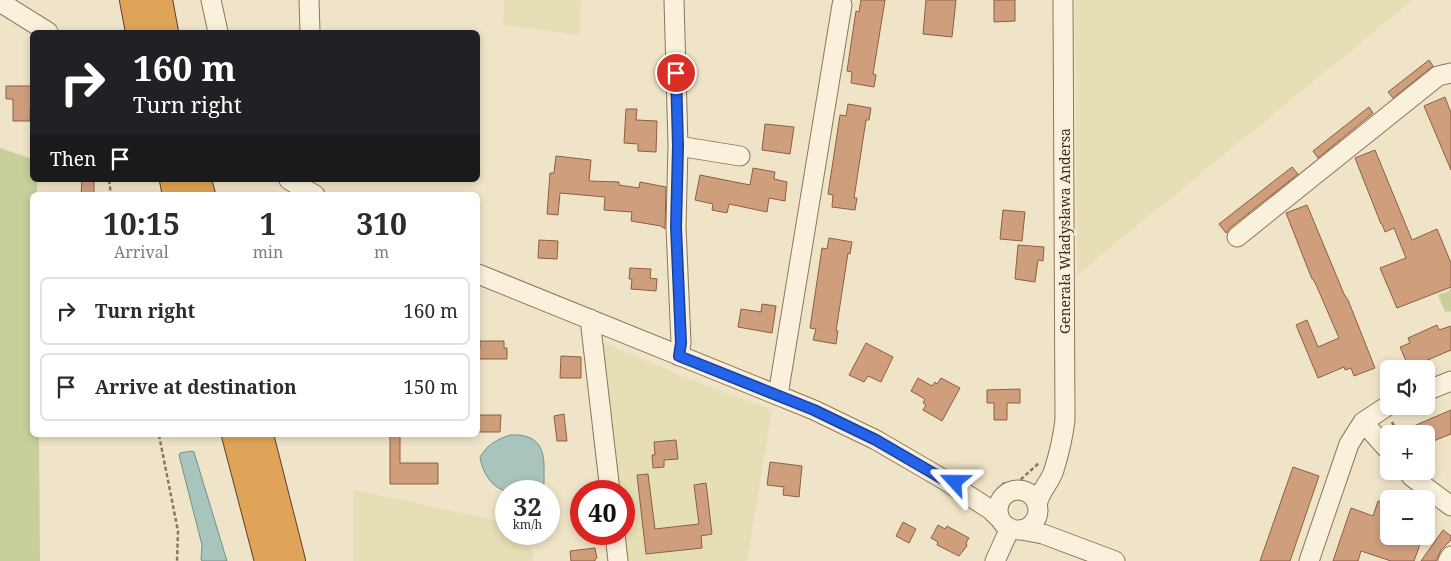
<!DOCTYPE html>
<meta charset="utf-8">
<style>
:root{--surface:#fff;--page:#f2f2f3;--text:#2b2b33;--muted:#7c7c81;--line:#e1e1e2}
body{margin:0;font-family:"Noto Serif",serif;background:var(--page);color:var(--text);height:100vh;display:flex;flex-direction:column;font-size:19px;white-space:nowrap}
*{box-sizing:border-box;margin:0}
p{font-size:16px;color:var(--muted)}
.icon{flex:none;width:28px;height:28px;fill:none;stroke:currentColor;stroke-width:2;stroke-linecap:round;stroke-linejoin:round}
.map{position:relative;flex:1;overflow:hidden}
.details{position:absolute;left:30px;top:192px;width:450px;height:245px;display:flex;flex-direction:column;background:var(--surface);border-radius:8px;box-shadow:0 2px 8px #0003}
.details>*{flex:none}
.guide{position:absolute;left:30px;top:30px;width:450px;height:152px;border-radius:8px;box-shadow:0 2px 8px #0003;background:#202124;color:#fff;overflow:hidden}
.tools{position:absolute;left:1380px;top:360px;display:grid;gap:10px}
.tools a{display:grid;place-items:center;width:55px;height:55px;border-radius:8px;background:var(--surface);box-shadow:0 2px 8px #0003;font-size:25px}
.speed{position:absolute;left:495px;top:480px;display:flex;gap:10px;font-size:25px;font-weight:700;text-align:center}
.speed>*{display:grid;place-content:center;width:65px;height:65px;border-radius:50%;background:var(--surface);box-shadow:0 2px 8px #0003;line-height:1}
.speed small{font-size:12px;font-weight:400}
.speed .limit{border:8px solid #d22;background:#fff;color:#111}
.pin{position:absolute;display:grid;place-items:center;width:42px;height:42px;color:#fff;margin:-21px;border:2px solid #fff;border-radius:50%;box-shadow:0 1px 5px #0007}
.me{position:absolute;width:55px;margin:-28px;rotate:294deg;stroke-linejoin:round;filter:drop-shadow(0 0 4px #0008)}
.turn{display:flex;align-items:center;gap:18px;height:105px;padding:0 20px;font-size:22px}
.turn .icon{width:65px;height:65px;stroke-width:2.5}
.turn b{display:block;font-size:35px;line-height:42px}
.then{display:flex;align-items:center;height:48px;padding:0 20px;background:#0003;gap:10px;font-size:19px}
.eta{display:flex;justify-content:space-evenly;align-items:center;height:85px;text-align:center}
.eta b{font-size:30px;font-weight:700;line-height:35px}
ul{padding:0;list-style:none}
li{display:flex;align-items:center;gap:15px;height:68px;margin:0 10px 8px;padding:0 10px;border:2px solid var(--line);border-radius:8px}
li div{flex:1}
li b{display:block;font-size:19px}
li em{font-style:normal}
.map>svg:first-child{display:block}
.farmland{fill:#e6deb5}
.green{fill:#c9cf9b}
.water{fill:#a9c4bc;stroke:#6f938a}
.building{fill:#cf9f7d;stroke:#8d5f41}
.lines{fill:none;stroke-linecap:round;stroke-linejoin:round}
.minor-casing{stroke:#8d765c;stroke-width:21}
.highway-casing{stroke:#5b4430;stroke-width:30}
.path{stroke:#8d765c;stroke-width:2.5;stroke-dasharray:4 2.5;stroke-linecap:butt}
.minor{stroke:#faf1dc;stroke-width:19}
.highway{stroke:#e0a458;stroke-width:28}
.route-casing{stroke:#184099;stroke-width:12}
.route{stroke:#2563eb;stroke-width:9}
.labels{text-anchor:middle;stroke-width:4;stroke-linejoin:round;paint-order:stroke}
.street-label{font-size:14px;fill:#3d2e20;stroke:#f7eed8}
</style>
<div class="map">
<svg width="1451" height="561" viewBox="0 0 1451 561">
<rect width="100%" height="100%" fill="#f0e4c8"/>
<path class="farmland" d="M504 0H581L580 35 503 25Z
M1075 0H1413L1077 275Z
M603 342 684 377 772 410 747 561H626L624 534V491H619Z
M353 490 506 522V534H530L533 561H353Z"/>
<path class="green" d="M0 148 32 159V180H37V195H32V435H39L40 561H0Z
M1451 288V312L1449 311 1445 312 1438 295 1449 291V289Z"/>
<path class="water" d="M510 435C537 434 545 446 544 472 544 480 545 484 541 491 531 491 513 494 505 491 490 486 482 471 480 457 488 444 496 440 510 435Z
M192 451 194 452 227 561H202L201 559 202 545 179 455 180 453Z"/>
<path class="building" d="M861 0H885L873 74 876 75 874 87 851 83 852 72 847 71 856 11 859 12Z
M926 0H956L952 37 923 34Z
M994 0H1015V21L994 22Z
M1429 60 1433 66 1393 98 1388 92Z
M6 86H31L30 121H13V99H6Z
M1445 97 1451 113V170L1424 106Z
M848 104 871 108 869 120H866L854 198H857L855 210 832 207 833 195 828 194 840 115 846 116Z
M1369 107 1373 113 1318 158 1313 151Z
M626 109H637L636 120 657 121 656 152 638 151V144L624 143Z
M765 124 794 127 790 154 762 150Z
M1375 150 1412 240 1437 229 1451 263V287L1397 308 1380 268 1406 258 1394 228 1385 232 1382 224H1381L1355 158Z
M556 156 591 160 589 181 619 182V185L639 188 640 182 666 187 665 229 661 226 631 221 632 212 604 210 605 197 560 193 558 215 547 214 550 173H554Z
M1292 167 1298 174 1230 228 1226 233 1219 224Z
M753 168 775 172 774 179 787 182 785 201 769 198 767 212 729 204 727 213 712 210 713 204 695 200 700 175 750 185Z
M82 180H94V195H81Z
M1307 205 1344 294 1348 300 1375 368 1354 376 1351 368 1345 370 1344 367 1318 378 1296 325 1307 320 1318 347 1339 338 1317 287 1313 279H1312L1286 213Z
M1003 210 1025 212 1022 241 1000 239Z
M829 238 852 242 850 254 848 253 836 331H838L836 344 813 340 816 329 810 328 822 248 827 249Z
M539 240 558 241 557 259 538 258Z
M1018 245 1044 247 1043 261 1038 260 1035 282 1015 279Z
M630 268 651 269 650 278 657 279 656 291 631 289 632 279H629Z
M762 304 776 306 772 333 738 327 741 309 761 312Z
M1437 325 1439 330 1451 326V350L1409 368 1400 347 1410 343 1408 338Z
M480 341H504V348H507V359H478V347H480Z
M866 343 893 357 881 382 868 376 864 382 849 375Z
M561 356 581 357V378H560Z
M918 378 932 386 935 382 937 384 941 378 960 388 942 421 923 410 926 405 923 403 925 399 911 391Z
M1020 389V403H1007V420H994V403H987V390Z
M1451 410V434L1426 444V434H1395Z
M564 414 567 441H557L554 416Z
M478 415H501L500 432H478Z
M390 435H400V463H438V484H390Z
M676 440 678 459 664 460V467L653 468 652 455H655L654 442Z
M770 462 802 466 799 497 783 495 784 487 767 485Z
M1293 467 1319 476 1290 561H1260Z
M648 474 655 529 699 524 694 485 706 483 712 534 701 536 702 548 646 554 637 475Z
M1378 501 1389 504V536H1423L1414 561H1391L1361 551 1358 561H1333L1351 508 1373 516Z
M903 522 916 529 909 543 896 536Z
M938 525 945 529 947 526 969 538 966 543 967 546 959 556 937 545 938 542 931 538Z
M1443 530 1451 536V540L1441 550 1436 561H1421Z
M595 548 597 558 595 559V561H571L570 551Z"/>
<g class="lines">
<defs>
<path id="minor" d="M211 0 218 32
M309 0 310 32
M674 0 678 146 676 227 681 343 679 356
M0 2 48 32
M678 146 740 156
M289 180 315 195
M1237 237 1438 76 1451 73
M478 274 814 410 876 440 943 479 991 510 999 518
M590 319 610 491
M1426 391 1451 381
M778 395 842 5
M1363 422 1389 451
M1407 471 1412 477 1451 506
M998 510a20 20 0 1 1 40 0a20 20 0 1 1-40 0Z
M1037 505C1040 490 1050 483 1054 470 1059 454 1063 437 1065 420L1063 0
M1021 530 1043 534 1115 561
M615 534 618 561
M995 561 1010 528
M1309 561 1349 444 1363 422 1389 405
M1448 561 1451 556"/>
<path id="highway" d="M134 0 140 32
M158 0 164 32
M174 180 177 195
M197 180 201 195
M236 435 269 561
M259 435 291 561"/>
</defs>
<use href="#minor" class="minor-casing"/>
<use href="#highway" class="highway-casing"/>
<path class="path" d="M109 180 111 195
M1392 422 1398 434
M159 435 178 531 177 561
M1002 484 1019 481 1039 463"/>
<use href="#minor" class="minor"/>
<use href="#highway" class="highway"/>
</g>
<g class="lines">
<defs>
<path id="route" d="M676 73 678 146 676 227 681 343 679 356 814 410 876 440 943 479 955 482"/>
</defs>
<use href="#route" class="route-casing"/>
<use href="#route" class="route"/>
</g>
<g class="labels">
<g class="street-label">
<text transform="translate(1065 231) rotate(-90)" y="5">Generała Władysława Andersa</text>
</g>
</g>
</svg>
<div class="tools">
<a><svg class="icon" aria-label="sound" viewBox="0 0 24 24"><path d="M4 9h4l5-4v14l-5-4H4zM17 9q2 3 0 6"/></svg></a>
<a>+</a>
<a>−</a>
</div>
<div class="speed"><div>32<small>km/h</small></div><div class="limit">40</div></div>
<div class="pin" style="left:676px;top:73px;background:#d93025"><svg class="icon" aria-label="arrive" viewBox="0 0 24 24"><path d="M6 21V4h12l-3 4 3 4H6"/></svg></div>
<svg class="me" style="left:955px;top:482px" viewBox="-20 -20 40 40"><path d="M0-17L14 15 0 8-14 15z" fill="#2563eb" stroke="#fff" stroke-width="4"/></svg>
<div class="guide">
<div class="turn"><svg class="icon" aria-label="right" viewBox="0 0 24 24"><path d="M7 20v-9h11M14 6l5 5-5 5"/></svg><div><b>160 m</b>Turn right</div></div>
<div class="then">Then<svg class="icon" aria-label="arrive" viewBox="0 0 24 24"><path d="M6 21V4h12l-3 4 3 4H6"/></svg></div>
</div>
<section class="details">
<div class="eta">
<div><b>10:15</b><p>Arrival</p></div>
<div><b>1</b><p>min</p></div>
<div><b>310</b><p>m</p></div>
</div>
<ul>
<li><svg class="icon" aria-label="right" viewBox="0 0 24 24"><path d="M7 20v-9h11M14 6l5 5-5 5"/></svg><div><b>Turn right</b></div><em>160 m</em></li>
<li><svg class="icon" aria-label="arrive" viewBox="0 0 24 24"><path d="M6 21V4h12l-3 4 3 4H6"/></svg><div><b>Arrive at destination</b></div><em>150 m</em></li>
</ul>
</section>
</div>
